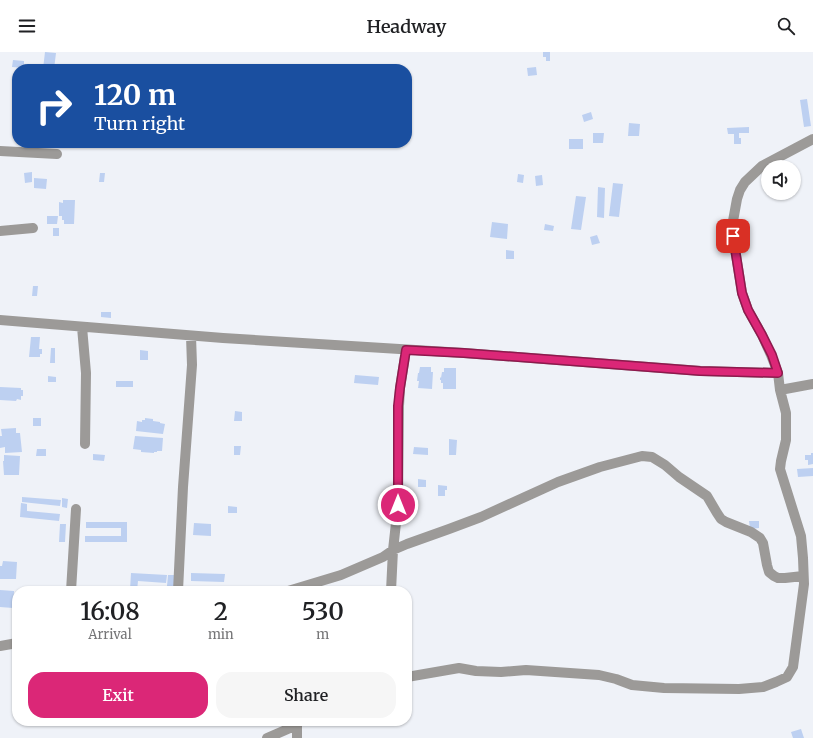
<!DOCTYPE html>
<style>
:root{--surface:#fff;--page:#f6f6f6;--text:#202124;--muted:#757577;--accent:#db2777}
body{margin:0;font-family:Merriweather,serif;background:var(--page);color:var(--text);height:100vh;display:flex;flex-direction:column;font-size:15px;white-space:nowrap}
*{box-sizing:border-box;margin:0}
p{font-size:13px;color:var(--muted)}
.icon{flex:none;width:22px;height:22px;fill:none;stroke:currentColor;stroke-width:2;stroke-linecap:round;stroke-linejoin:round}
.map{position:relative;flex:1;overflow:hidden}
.details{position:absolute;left:12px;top:534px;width:400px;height:140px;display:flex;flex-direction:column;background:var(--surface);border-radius:16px;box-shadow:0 1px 3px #0004}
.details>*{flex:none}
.guide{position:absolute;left:12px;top:12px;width:400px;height:84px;border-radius:16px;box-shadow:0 1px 3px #0004;background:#1a4fa0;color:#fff;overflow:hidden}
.tools{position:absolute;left:761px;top:108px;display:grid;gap:8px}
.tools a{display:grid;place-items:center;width:40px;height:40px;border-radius:50%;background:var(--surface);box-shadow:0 1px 3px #0004;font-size:20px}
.pin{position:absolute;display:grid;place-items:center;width:34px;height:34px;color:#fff;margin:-17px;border-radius:8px;box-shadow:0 2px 6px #0006}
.me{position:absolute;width:44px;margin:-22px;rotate:0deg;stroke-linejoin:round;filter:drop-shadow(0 0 3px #0008)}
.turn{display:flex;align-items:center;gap:14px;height:84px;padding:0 16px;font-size:18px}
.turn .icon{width:52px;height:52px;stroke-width:2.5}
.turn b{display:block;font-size:28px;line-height:34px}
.eta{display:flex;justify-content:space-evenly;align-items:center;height:68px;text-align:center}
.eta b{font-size:24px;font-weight:600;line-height:28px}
.action{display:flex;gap:8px;margin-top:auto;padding:8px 16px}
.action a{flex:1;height:46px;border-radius:16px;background:var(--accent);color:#fff;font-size:16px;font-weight:600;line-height:46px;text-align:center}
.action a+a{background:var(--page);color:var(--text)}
header{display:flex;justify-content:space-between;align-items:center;height:52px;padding:0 16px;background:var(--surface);font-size:18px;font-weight:600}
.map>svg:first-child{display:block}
.building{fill:#bdd0f1}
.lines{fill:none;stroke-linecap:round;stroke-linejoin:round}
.minor{stroke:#9c9a98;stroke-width:10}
.route-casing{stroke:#8e194d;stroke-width:10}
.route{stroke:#db2777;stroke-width:7}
</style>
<header><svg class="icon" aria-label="menu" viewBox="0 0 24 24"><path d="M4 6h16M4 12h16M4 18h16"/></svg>Headway<svg class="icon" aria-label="search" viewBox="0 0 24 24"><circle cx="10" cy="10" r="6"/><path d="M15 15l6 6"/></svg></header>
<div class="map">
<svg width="813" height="686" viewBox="0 0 813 686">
<rect width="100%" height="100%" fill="#eff2f8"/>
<path class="building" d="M45 0 56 1 54 17H43Z
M543 0H550V9H546V5H543Z
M13 8 24 9V16L12 15Z
M536 15 537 23 528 24 527 16Z
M807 47 811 74 804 75 800 48Z
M591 60 593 67 584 70 582 63Z
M629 71 640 72 639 84H628Z
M749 75V81H739V86H741V92H734V82H728L727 76Z
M593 81H604L603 91H593Z
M569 87H583V97H569Z
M32 120V130L25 131 24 121Z
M100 121H105L104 130H99Z
M518 122 524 123 523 131 517 130Z
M542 123 543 133 536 134 535 124Z
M34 126 47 127 46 137 34 136Z
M613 131 623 132 619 165 609 164Z
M598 135 605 136 604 166 597 165Z
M576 144 586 145 581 178 571 177Z
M63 148H75L74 172H64V168H62V164H59V150L63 151Z
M47 164H58L57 172H47Z
M492 170 508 172 507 187 490 185Z
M545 172 554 174 553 179 544 178Z
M53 176H59V184H53Z
M597 183 600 191 592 193 590 185Z
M506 198 514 199V207H506Z
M33 234H38L37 244H32Z
M101 260H111V266L101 265Z
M31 285H40L39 297H42V302H40V305H29Z
M51 296H55V311H50Z
M140 298 148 299V308H140Z
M420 315H431V320H433L432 337 418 336 419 329H417L418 321H419Z
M444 316H456V337H443V331H441V328H440V325L441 326 442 320H444Z
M355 323 379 325 378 333 354 331Z
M48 324 56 325V330H48Z
M116 329H133V335H116Z
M0 335 21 336V338H23V344H21V348L17 347 16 349 0 348Z
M235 359 242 360V369H234Z
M33 366H41V374H33Z
M145 366 153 367V369L160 370V371L165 372 163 382 136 379 137 369 142 370V368H145Z
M16 376V381H20L22 400 5 401V395L0 396V384H2L1 377Z
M135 384 163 386 162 399H157V400H154V401L141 400V398L133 397Z
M449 387 457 388 456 403H449Z
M234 394H241L240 403H234Z
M414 395 428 396V403L413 402Z
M37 397H46V404H36Z
M811 401H813V412L808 413V408H805V403H811Z
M93 402 105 403 104 409 93 408Z
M4 403 20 404 19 423H4L3 409H4Z
M813 416V424L798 425 797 417Z
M418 427 426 428V435H418Z
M438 433 447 434V438H445V444H438Z
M22 445 61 448 60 454 22 450Z
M62 446 68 447 67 456 62 455Z
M21 451 27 452V459L60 462 59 469 20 465Z
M228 454 237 455V461H228Z
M749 469H759V476L750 477Z
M86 470H127V490H85V484H121V476H86Z
M194 471 211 472V484L193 483Z
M60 472H66L65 490H59Z
M3 509 17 510 16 527H0V514H2Z
M131 521 167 523 166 531 138 529 137 539 130 538Z
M191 521 225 522 224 530 191 529Z
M168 523H176L175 535 167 534Z
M0 538 14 539 13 556 0 555Z
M316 669H343V673L316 671Z
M801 677 804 686H793L791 680Z"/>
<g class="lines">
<path class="minor" d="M0 99 57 102
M0 179 33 176
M0 268 223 286 464 301 701 319 778 321
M82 275 86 321 85 392
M780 338 813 332
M71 539 76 457
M178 539 183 435 192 313 191 284
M288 539 341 523 383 505 393 498 407 492 449 477 481 465 558 430 600 415 642 404 652 405 665 413 679 425 707 444 717 461 721 467 726 470 751 480 760 486 763 491 767 513 769 520 774 524 778 526H785L803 524
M391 539 393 498 398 453 399 354 400 336 406 298
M0 594 17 591
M407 625 459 616 476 619 501 620 526 618 599 623 616 627 632 633 664 636 739 637 763 635 776 630 787 625 793 615 804 532 803 506 801 484 780 417 781 409 786 388V361L780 338 778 321 771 303 762 283 748 258 742 241 733 184V169L737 147 740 138 745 130 762 114 813 87
M267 686 297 673 298 669
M297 686V673"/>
</g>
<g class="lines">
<defs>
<path id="route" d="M398 453V354L400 336 406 298 464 301 700 319 778 321 772 303 762 283 748 258 742 241 733 184"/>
</defs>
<use href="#route" class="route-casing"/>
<use href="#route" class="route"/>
</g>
</svg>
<div class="tools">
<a><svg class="icon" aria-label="sound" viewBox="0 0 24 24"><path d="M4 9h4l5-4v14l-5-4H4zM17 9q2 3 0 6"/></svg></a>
</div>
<div class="pin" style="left:733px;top:184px;background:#d93025"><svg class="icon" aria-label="arrive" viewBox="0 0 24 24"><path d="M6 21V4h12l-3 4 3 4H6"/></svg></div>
<svg class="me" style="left:398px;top:453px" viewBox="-20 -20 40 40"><circle r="17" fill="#db2777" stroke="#fff" stroke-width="3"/><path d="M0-11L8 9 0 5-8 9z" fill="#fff"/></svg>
<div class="guide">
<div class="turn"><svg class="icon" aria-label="right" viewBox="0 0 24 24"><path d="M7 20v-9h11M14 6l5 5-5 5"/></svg><div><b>120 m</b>Turn right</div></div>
</div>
<section class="details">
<div class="eta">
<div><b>16:08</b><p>Arrival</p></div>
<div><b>2</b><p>min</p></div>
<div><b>530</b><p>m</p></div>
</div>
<div class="action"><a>Exit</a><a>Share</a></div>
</section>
</div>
